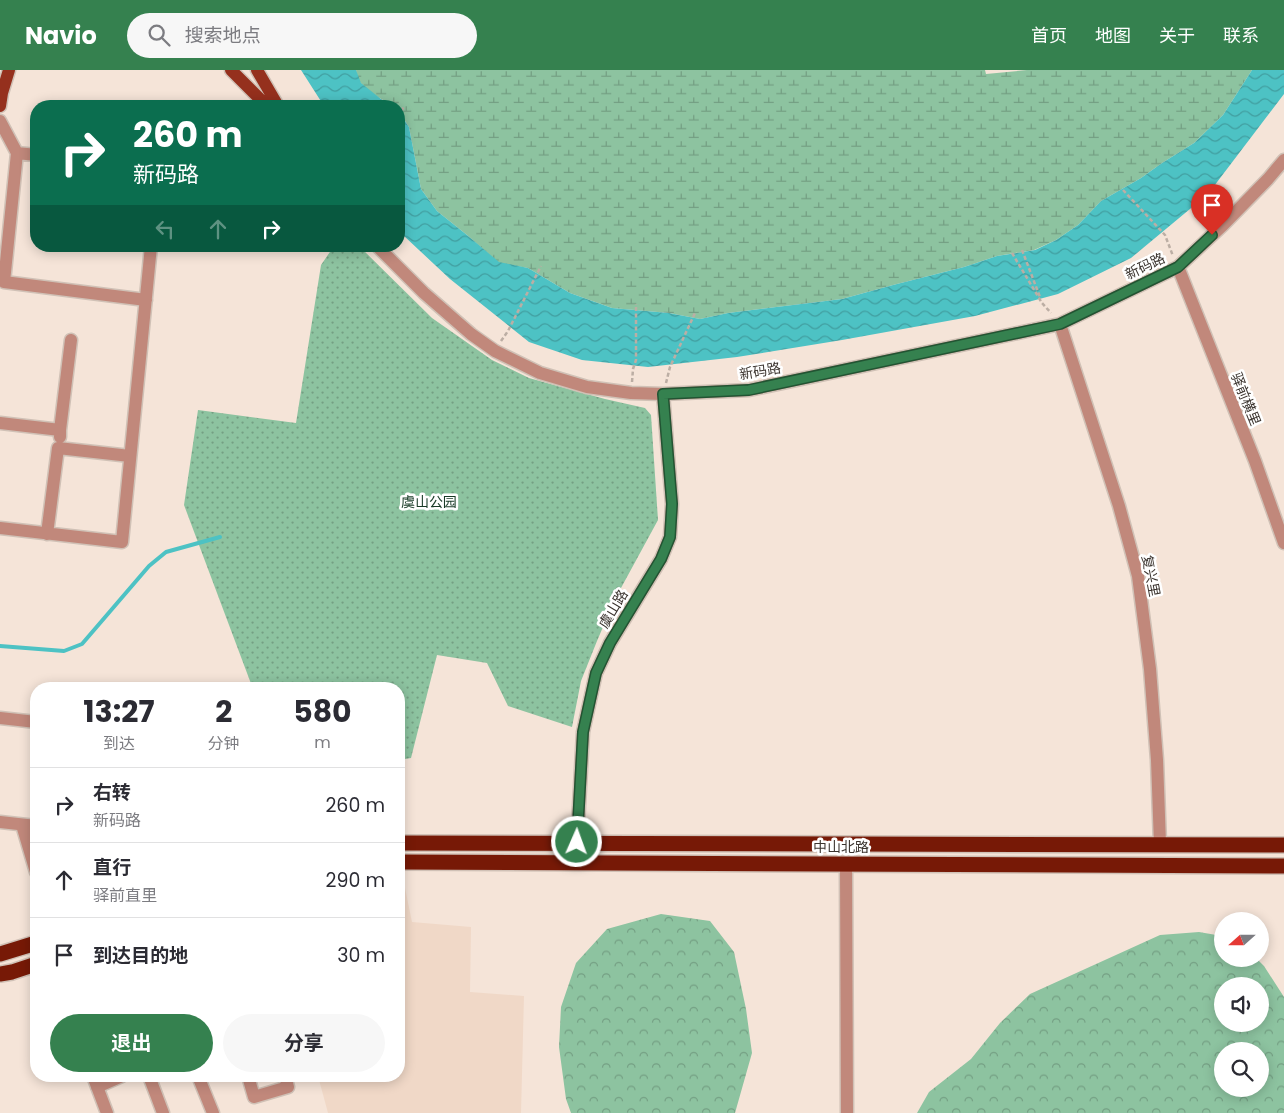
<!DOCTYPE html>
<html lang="zh">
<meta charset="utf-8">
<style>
:root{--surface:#fff;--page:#f7f7f7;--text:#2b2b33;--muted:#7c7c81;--line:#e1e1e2;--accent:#35814f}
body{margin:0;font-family:Poppins,"Noto Sans SC",sans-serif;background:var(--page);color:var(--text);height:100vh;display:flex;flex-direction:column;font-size:19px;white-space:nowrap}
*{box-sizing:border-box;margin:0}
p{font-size:16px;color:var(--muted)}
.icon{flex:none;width:28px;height:28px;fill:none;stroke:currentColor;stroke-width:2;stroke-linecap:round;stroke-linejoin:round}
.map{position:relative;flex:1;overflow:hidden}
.details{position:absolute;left:30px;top:612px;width:375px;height:400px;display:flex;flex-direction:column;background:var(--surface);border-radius:20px;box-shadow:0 2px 12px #0003}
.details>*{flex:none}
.guide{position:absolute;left:30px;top:30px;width:375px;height:152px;border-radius:20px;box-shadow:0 2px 12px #0003;background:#0b6e4f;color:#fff;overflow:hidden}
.needle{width:32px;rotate:249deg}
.controls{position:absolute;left:1214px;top:842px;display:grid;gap:10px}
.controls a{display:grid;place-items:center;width:55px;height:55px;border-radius:50%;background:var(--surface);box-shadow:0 2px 12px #0003;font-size:25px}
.pin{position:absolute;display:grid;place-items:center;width:42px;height:42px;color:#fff;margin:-51px -21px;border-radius:50% 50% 50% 0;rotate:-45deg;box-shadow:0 0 5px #0007}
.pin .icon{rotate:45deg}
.me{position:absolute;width:55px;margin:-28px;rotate:2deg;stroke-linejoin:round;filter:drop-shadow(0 0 4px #0008)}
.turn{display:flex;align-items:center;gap:18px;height:105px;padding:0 20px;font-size:22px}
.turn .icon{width:65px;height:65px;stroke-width:2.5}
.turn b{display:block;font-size:35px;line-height:42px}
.lanes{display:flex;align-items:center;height:48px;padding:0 20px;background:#0003;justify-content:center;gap:25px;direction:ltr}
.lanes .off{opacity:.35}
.eta{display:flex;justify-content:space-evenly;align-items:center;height:85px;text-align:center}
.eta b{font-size:30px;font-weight:700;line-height:35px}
.button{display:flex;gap:10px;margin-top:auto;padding:10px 20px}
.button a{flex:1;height:58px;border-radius:30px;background:var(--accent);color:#fff;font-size:20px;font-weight:700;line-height:58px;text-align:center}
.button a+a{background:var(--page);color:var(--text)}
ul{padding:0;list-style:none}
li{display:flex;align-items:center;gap:15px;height:75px;padding:0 20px;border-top:1px solid var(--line)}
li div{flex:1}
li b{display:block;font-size:19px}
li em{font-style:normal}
header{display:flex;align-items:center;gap:30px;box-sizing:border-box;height:70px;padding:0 25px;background:var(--accent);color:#fff}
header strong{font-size:24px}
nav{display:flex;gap:28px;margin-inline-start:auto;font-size:18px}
.search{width:350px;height:45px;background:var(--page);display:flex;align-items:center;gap:12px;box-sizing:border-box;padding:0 18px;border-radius:28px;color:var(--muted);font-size:19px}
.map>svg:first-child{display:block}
.built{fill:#f0d8c7}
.forest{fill:url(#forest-crowns);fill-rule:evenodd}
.wetland{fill:url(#wetland-marsh)}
.park{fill:url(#park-dots)}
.water{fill:url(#water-waves)}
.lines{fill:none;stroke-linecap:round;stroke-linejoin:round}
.stream{stroke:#4dc2c4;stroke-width:4}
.minor-casing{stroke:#d0c1b6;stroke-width:15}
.major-casing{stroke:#d0c1b6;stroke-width:15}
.highway-casing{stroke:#d0c1b6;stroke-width:18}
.path{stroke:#bcaea4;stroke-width:2.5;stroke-dasharray:4 2.5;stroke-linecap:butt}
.minor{stroke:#c1887b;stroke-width:12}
.major{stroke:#95301d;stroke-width:12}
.highway{stroke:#771906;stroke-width:15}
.route-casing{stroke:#225433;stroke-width:12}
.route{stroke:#35814f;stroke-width:9}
.labels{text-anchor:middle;stroke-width:5;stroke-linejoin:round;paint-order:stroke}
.street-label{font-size:14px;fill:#3c3530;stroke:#fff}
.park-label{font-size:14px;fill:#183a26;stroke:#fff}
</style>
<header>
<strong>Navio</strong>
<div class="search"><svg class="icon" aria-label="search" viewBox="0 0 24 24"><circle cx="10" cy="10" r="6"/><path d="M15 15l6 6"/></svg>搜索地点</div>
<nav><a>首页</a><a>地图</a><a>关于</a><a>联系</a></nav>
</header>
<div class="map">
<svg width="1284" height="1043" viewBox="0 0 1284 1043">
<defs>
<pattern id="forest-crowns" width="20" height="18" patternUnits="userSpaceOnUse" patternTransform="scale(1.25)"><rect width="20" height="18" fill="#8dc3a0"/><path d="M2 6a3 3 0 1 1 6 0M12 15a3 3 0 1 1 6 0" fill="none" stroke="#749f83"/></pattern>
<pattern id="wetland-marsh" width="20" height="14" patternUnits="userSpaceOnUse" patternTransform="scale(1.25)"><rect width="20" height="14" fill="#8dc3a0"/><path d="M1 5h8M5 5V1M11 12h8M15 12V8" fill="none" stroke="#749f83"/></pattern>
<pattern id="park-dots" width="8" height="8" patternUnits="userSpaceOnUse" patternTransform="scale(1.25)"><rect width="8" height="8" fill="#8dc3a0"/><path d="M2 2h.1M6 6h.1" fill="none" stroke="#749f83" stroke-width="1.8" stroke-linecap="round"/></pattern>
<pattern id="water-waves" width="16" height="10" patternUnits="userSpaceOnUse" patternTransform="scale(1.25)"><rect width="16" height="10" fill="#4dc2c4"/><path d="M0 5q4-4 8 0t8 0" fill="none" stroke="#419ea0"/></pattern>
</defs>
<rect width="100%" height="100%" fill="#f5e4d8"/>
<path class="built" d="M405 818 412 852 471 857 470 922 524 926 521 1043H328L318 1006H399V819Z"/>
<path class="forest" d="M661 844 710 851 734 882 746 939 752 983 735 1043H571L566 1029 559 977 561 937 576 893 607 859Z
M1199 862 1222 866V889H1257L1264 896 1284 927V1043H917L929 1022 971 989 1000 953 1030 924 1160 865ZM1222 916H1260V954H1222ZM1222 981H1260V1019H1222Z"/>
<path class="wetland" d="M356 0H985L986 4 1027 0H1252L1223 45 1194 73 1162 93 1141 108 1101 131 1078 155 1056 170 1034 180 997 186 964 197 893 215 842 229 728 243 700 249 669 243 612 238 570 223 528 198 499 193 467 165 437 141 421 119 409 57 399 42V36C390 36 365 20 360 12 358 9 357 4 356 0Z"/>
<path class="park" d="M334 176H359L432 248 492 290 529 308 605 329 645 338 651 345 658 450 615 529 597 571 581 611 572 657 508 636 487 593 437 585 411 688 399 690V619H253L184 435 198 340 296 353 321 195Z"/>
<path class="water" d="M301 0H356L361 13 381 29 393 36H324Z
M1252 0H1284V24L1208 124 1131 188 1058 224 975 246 842 270 737 287 648 297 582 290 529 272 450 209 404 166 399 157V42L409 57 421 119 437 141 467 165 499 192 528 198 570 223 612 238 669 243 700 249 728 243 842 229 893 215 964 197 997 186 1035 180 1056 170 1078 155 1101 131 1141 108 1162 93 1194 73 1223 45Z"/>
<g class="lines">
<path class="stream" d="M0 576 64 581 82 574 149 496 166 482 220 467"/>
<defs>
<path id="minor" d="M0 51 17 83
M36 85 17 83 4 212 146 230
M377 176 424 223 471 264 495 281 540 303 587 317 631 323 663 324 749 320 1060 254 1178 197 1223 155 1268 109 1284 90
M1178 197 1255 391 1284 473
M1060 254 1119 436 1138 506 1150 599 1157 690 1160 774
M0 353 60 360V367
M60 360 71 270
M0 458 122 472 151 176
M47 464 58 378 130 386
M0 648 36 652
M0 752 36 756
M22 755 36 802
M577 773 583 662 596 603 610 573 661 489 670 467 672 434 663 324
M846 793 847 1043
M93 1006 107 1043
M149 1006 163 1043
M198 1006 213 1043
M248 1006 254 1027 288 1017 285 1006
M97 1017 122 1006"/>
<path id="major" d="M231 0 267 36
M257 0 278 36
M0 36 2 23 9 0"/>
<path id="highway" d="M399 773 1284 775
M399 792 1284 796
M0 884 36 873
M0 904 12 902 36 894"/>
</defs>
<use href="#minor" class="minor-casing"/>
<use href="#major" class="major-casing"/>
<use href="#highway" class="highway-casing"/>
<path class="path" d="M399 47 404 36
M1123 120 1165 165 1173 186
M1022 180 1040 227
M1012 183 1042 233 1051 243
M501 271 508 261 541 196
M632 312 633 299 636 290V234
M666 313 670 297 695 243"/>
<use href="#minor" class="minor"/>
<use href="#major" class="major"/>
<use href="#highway" class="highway"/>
</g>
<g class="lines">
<defs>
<path id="route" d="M577 772 583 662 596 603 610 573 661 489 670 467 672 434 663 324 749 320 1060 254 1178 197 1212 165"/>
</defs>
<use href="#route" class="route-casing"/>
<use href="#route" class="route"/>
</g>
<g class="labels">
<g class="street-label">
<text transform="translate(1145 196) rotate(-26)" y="5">新码路</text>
<text transform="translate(760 301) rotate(-10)" y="5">新码路</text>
<text transform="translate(1246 329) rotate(68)" y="5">驿前横里</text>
<text transform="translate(1151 506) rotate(79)" y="5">复兴里</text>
<text transform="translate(613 539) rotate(-59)" y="5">虞山路</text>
<text x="841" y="782">中山北路</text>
</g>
<g class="park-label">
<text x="429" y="437">虞山公园</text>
</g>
</g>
</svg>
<div class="controls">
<a><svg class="needle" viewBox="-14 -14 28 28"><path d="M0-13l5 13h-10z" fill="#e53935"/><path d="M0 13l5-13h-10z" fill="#7c7c81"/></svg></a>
<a><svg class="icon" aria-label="sound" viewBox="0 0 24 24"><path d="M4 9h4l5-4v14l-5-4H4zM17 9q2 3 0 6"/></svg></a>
<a><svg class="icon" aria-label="search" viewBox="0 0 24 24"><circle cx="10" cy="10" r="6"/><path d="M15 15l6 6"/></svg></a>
</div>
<div class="pin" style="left:1212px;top:165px;background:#d93025"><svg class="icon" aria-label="arrive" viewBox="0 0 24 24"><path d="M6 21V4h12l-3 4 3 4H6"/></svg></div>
<svg class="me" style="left:577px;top:772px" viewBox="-20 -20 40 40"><circle r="17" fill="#35814f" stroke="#fff" stroke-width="3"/><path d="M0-11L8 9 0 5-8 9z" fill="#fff"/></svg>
<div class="guide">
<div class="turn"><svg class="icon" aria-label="right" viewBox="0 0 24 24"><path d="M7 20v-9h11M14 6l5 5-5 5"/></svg><div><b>260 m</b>新码路</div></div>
<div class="lanes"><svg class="icon off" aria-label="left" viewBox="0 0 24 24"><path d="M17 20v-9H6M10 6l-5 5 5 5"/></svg><svg class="icon off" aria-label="ahead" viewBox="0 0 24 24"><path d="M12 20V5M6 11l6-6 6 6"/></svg><svg class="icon" aria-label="right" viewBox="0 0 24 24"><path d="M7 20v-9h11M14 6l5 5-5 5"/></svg></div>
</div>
<section class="details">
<div class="eta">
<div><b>13:27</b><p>到达</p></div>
<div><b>2</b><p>分钟</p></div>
<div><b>580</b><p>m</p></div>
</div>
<ul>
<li><svg class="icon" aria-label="right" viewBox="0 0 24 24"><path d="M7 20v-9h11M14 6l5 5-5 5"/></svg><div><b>右转</b><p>新码路</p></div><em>260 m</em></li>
<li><svg class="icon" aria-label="ahead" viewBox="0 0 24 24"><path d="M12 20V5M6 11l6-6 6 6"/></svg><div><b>直行</b><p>驿前直里</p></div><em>290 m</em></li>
<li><svg class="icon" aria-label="arrive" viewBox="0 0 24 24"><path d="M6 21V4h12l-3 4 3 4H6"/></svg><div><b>到达目的地</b></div><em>30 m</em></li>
</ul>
<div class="button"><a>退出</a><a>分享</a></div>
</section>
</div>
